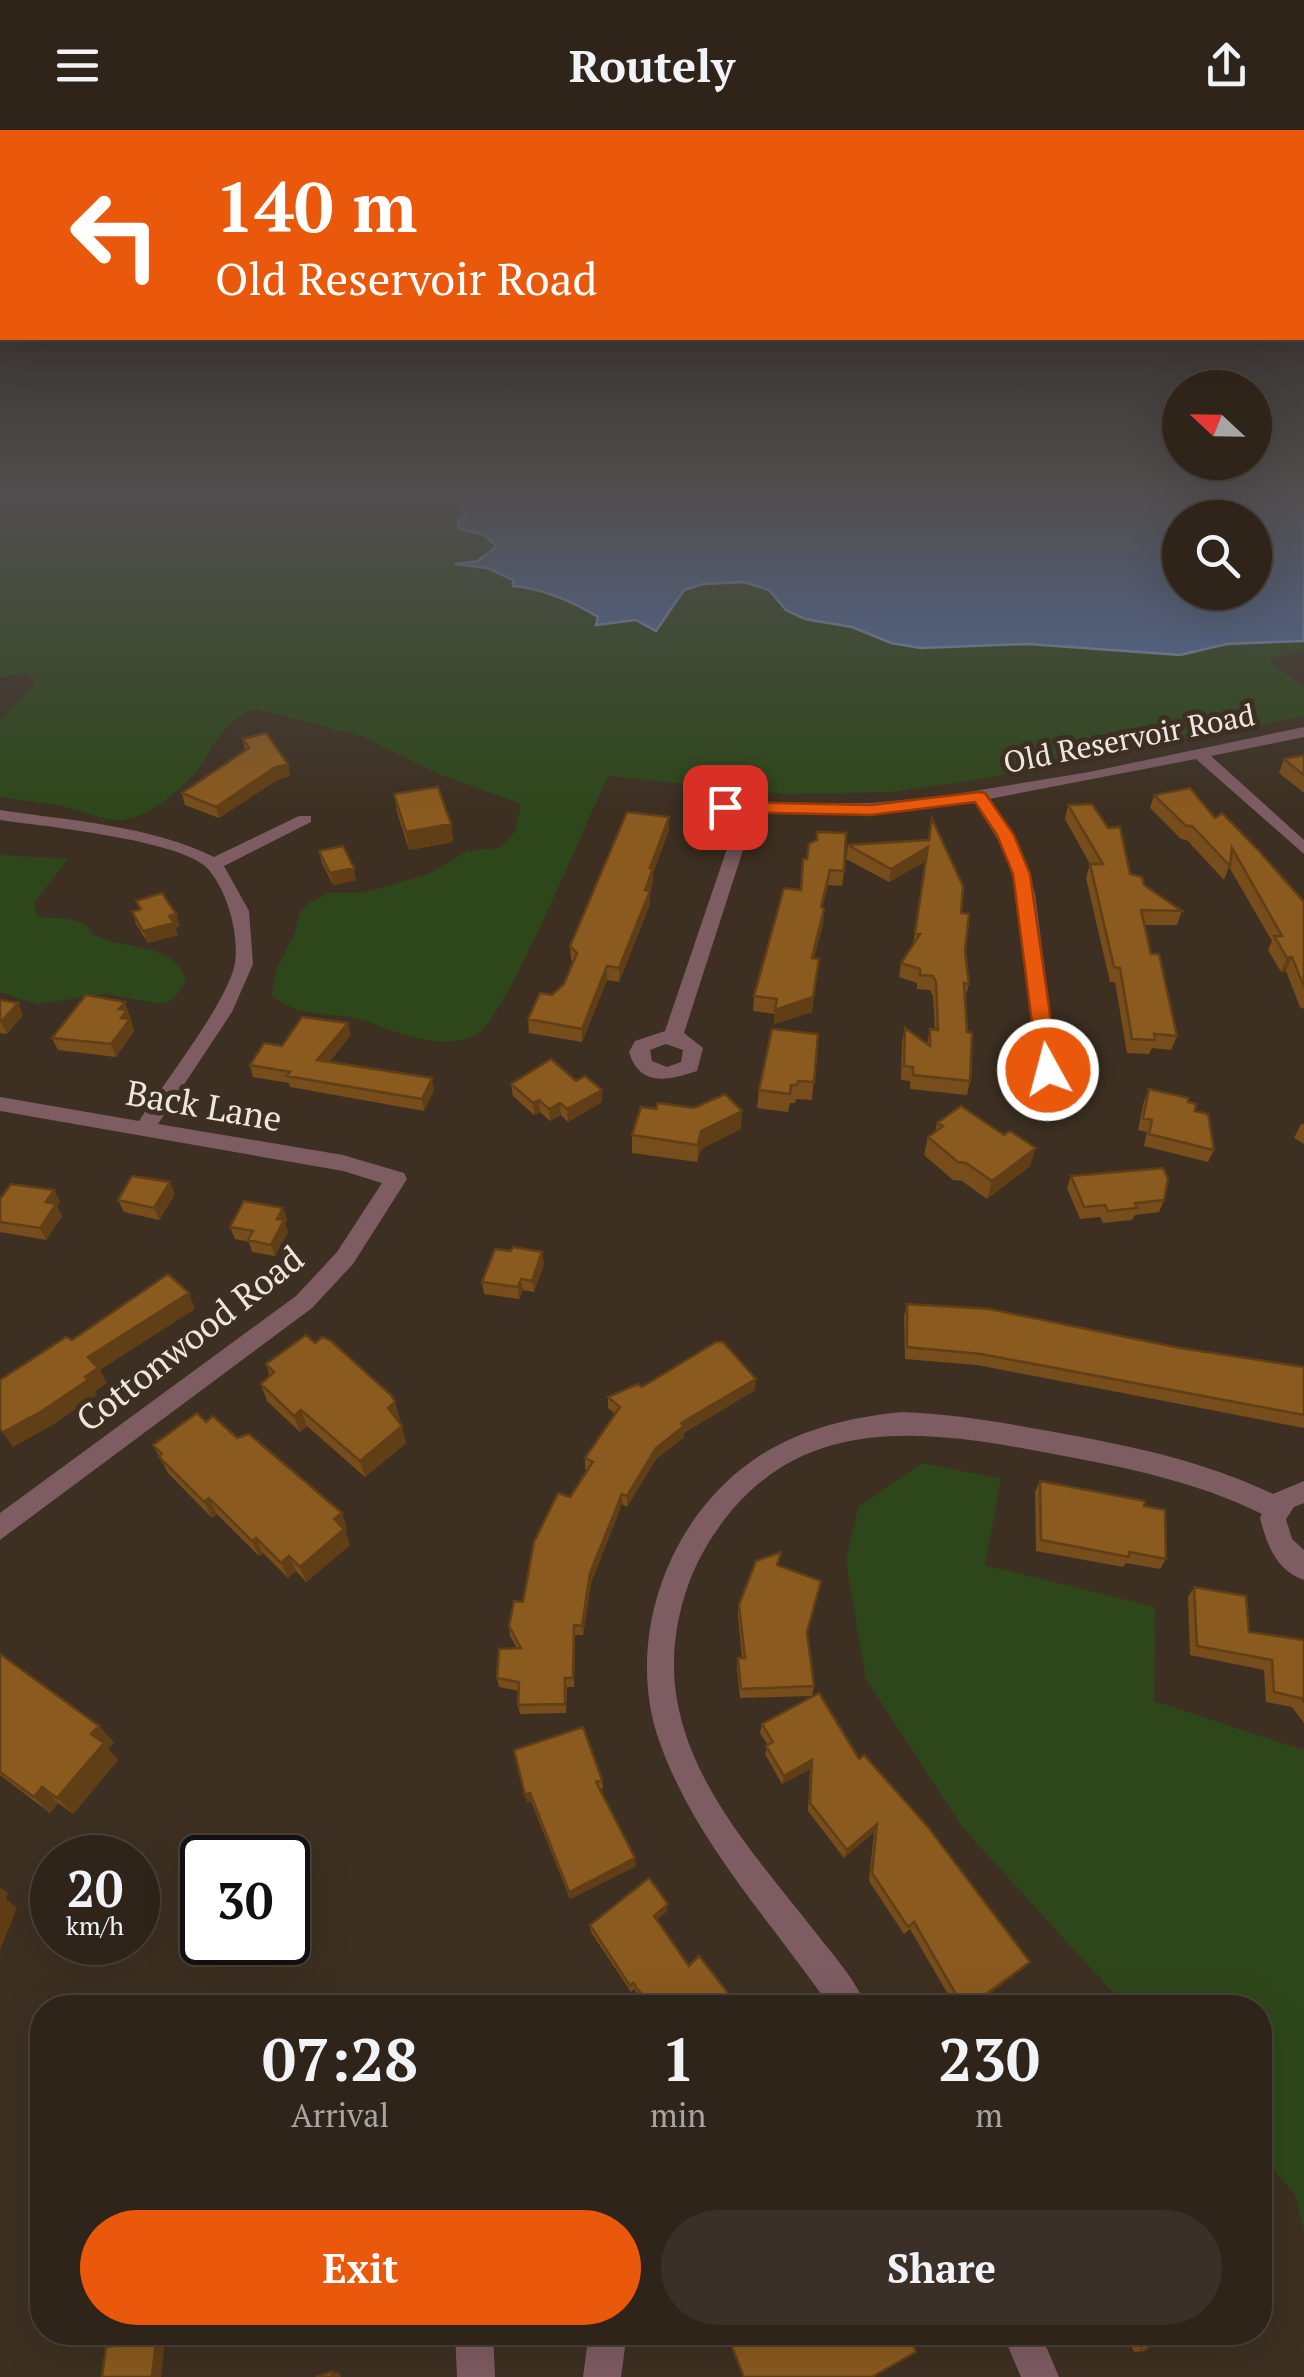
<!DOCTYPE html>
<style>
:root{--surface:#2e241a;--page:#3a3027;--text:#f1f3f6;--muted:#a7a4a2;--line:#494139;--accent:#ea580c}
body{margin:0;font-family:"PT Serif",serif;background:var(--page);color:var(--text);height:100vh;display:flex;flex-direction:column;font-size:38px;white-space:nowrap}
*{box-sizing:border-box;margin:0}
p{font-size:32px;color:var(--muted)}
.icon{flex:none;width:55px;height:55px;fill:none;stroke:currentColor;stroke-width:2;stroke-linecap:round;stroke-linejoin:round}
.map{position:relative;flex:1;overflow:hidden}
.panel{position:absolute;left:30px;top:1865px;width:1242px;height:350px;display:flex;flex-direction:column;background:var(--surface);border-radius:40px;box-shadow:0 10px 40px #0002,0 0 0 2px var(--line)}
.panel>*{flex:none}
.banner{position:absolute;left:0px;top:0px;width:1305px;height:210px;box-shadow:0 10px 40px #0002,0 0 0 2px var(--line);background:#ea580c;color:#fff;overflow:hidden}
.needle{width:65px;rotate:292deg}
.buttons{position:absolute;left:1162px;top:240px;display:grid;gap:20px}
.buttons a{display:grid;place-items:center;width:110px;height:110px;border-radius:50%;background:var(--surface);box-shadow:0 10px 40px #0002,0 0 0 2px var(--line);font-size:50px}
.speed{position:absolute;left:30px;top:1705px;display:flex;gap:20px;font-size:50px;font-weight:700;text-align:center}
.speed>*{display:grid;place-content:center;width:130px;height:130px;border-radius:50%;background:var(--surface);box-shadow:0 10px 40px #0002,0 0 0 2px var(--line);line-height:1}
.speed small{font-size:25px;font-weight:400}
.speed .limit{border:5px solid #111;border-radius:15px;background:#fff;color:#111}
.pin{position:absolute;display:grid;place-items:center;width:85px;height:85px;color:#fff;margin:-42px;border-radius:20px;box-shadow:0 5px 15px #0006}
.me{position:absolute;width:110px;margin:-55px;rotate:353deg;stroke-linejoin:round;filter:drop-shadow(0 0 8px #0008)}
.turn{display:flex;align-items:center;gap:35px;height:210px;padding:0 50px;font-size:45px}
.turn .icon{width:130px;height:130px;stroke-width:2.5}
.turn b{display:block;font-size:70px;line-height:85px}
.eta{display:flex;justify-content:space-evenly;align-items:center;height:170px;text-align:center}
.eta b{font-size:60px;font-weight:800;line-height:70px}
.button{display:flex;gap:20px;margin-top:auto;padding:20px 50px}
.button a{flex:1;height:115px;border-radius:60px;background:var(--accent);color:#fff;font-size:40px;font-weight:800;line-height:115px;text-align:center}
.button a+a{background:var(--page);color:var(--text)}
header{display:flex;justify-content:space-between;align-items:center;height:130px;padding:0 50px;background:var(--surface);font-size:45px;font-weight:800}
.map>svg:first-child{display:block}
.green{fill:#2e471a;fill-rule:evenodd}
.water{fill:#5473ac;stroke:#8296bb;stroke-width:2.5;fill-rule:evenodd}
.lines{fill:none;stroke-linecap:round;stroke-linejoin:round}
.minor{fill:#7d5c62;fill-rule:evenodd}
.wall{fill:#774d1b}
.shaded-wall{fill:#613f16}
.building{fill:#8a5a1f;stroke:#613f16;stroke-width:2.5}
.route{fill:#ea580c;stroke:#983908;stroke-width:2.5}
.labels{text-anchor:middle;stroke-width:10;stroke-linejoin:round;paint-order:stroke}
.far-street-label{font-size:30px;fill:#efe6dd;stroke:#3d3022}
.street-label{font-size:35px;fill:#efe6dd;stroke:#3d3022}
</style>
<header><svg class="icon" aria-label="menu" viewBox="0 0 24 24"><path d="M4 6h16M4 12h16M4 18h16"/></svg>Routely<svg class="icon" aria-label="share" viewBox="0 0 24 24"><path d="M12 15V3M7 8l5-5 5 5M5 13v7h14v-7"/></svg></header>
<div class="map">
<svg width="1304" height="2247" viewBox="0 0 1304 2247">
<rect width="100%" height="100%" fill="#3d3022"/>
<path class="green" d="M0 364H1304V520L1268 530 1304 558V586L971 651 890 662 783 664 608 646C588 688 506 888 477 904 444 923 397 902 366 891 335 880 298 890 272 865L277 839 295 803 300 783 309 773 328 763H360L385 757 429 744 467 721 499 718 516 701 521 674 439 644 363 607 257 579C229 586 217 608 203 632 189 654 150 688 122 690 103 692 81 680 62 676 41 672 20 671 0 666V591L36 553 25 544 0 547ZM1180 388H1255V462H1180Z
M0 725 68 729 34 773 37 786C51 789 72 786 85 795 92 800 87 801 96 806 123 820 175 811 186 851L173 870 161 874 105 864 37 874 0 862Z
M922 1333 1001 1349 985 1435 1155 1477 1154 1571 1304 1620V2103L1295 2064 1260 2025V1878L1126 1877 962 1697 866 1549 846 1431 858 1377Z"/>
<path class="water" d="M439 364H1304V511L1227 514 1180 525 1028 514 921 518 891 513 852 497 805 489 786 480 769 460 744 452 703 454 684 460 656 501 636 490 596 495 598 487C574 472 541 458 513 456V450L488 438 455 434 478 431 497 416 484 405 460 399 458 391 465 385C461 372 452 368 439 364ZM1180 388H1255V462H1180Z"/>
<g class="lines">
<path class="minor" d="M1304 597V607L1211 626 1304 710V724L1196 629 989 669 1023 724 1035 764 1063 978 1060 983 1053 985 1043 978 1017 764 1007 724 974 672 871 683H755L684 903 703 918 697 941C669 950 640 958 629 922L635 911 665 901 739 683 719 680V674L871 673 944 666 1089 642ZM666 914 683 920 681 932 667 937 652 931 650 920Z
M0 680C71 691 149 695 214 727L299 686H311V692L224 736 249 781 253 834 232 882 158 994 343 1025 404 1043 407 1049 353 1134 312 1178 0 1410V1383L296 1166 337 1122 382 1053 343 1041 0 981V967L139 991C162 956 229 870 235 833 239 804 228 762 208 739 183 710 41 696 0 690Z
M902 1282C952 1284 1000 1292 1049 1301 1126 1315 1202 1330 1273 1364L1304 1351V1373L1294 1377 1286 1389 1292 1409 1304 1420V1450C1276 1440 1267 1415 1260 1388L1262 1384C1197 1352 1129 1338 1059 1325 924 1299 789 1277 706 1417 680 1461 668 1519 677 1570 693 1661 762 1733 816 1803 834 1826 856 1850 867 1878H831C772 1792 698 1716 661 1616 623 1516 665 1392 752 1331 796 1300 849 1287 902 1282Z
M455 2202H493L495 2247H457Z
M589 2202H627L621 2247H583Z
M1002 2202H1040L1059 2247H1021Z"/>
</g>
<path class="wall" d="M243 609 288 634 290 646 277 650 219 688 185 675 182 663 245 620Z
M1304 625V663L1279 643 1284 629Z
M394 664 451 694 453 712 409 720 397 682Z
M1154 665 1215 688 1304 772V879L1300 877 1286 841 1281 842 1268 820 1272 811 1229 737 1224 750 1187 710 1181 709 1150 678Z
M1068 675 1130 744 1182 781 1177 795H1144L1151 824 1177 906 1171 920 1152 918 1149 924 1127 923 1115 852H1110L1086 748 1090 734 1065 689Z
M669 687V700L653 743V752L650 761V774L619 852 607 850 582 912 529 903 528 889 564 854 573 832 571 829 570 816Z
M929 710 961 783 969 854 965 868 970 951 967 965 910 959V951L901 950 902 912 905 898 927 914 930 899H935L933 866 930 860 917 859V853L899 847 901 833 913 815 926 731 889 752 846 729 848 715Z
M319 721 356 750 333 755 322 733Z
M807 729 844 741 842 756 828 755 822 778 824 779 823 794 814 828 812 882 774 894 775 884 753 881 754 866 801 760Z
M136 771 180 796 175 798 178 805 148 813 136 794 132 782 139 779Z
M0 870 23 885 7 904 0 903Z
M129 884 134 901 116 927 58 920 52 908Z
M818 904 812 970 796 969 795 973H790L788 982 757 978 759 960Z
M351 905 329 932 434 960 424 981 290 957 289 953 253 947 250 935 282 916Z
M511 954 602 972 568 992 561 985 550 991 540 982 534 985 513 966Z
M1149 959 1188 972 1214 1020 1208 1032 1144 1016 1147 1002 1138 1000 1144 971Z
M937 993 1030 1036 987 1069 962 1051 953 1050 924 1025 928 1007 935 1002Z
M1301 994H1304V1014L1294 1008Z
M741 999 701 1019 697 1032 632 1023V1005Z
M1071 1046 1164 1070 1159 1082 1135 1085 1132 1090 1103 1093 1100 1087 1080 1089 1067 1058Z
M54 1060 60 1072 57 1076 62 1086 46 1110 0 1102V1069Z
M175 1064 159 1090 124 1082 118 1070Z
M283 1078 287 1090 285 1094 288 1102 275 1126 252 1122 249 1112 235 1109 230 1097Z
M544 1134 534 1162 523 1160 519 1169 484 1164 482 1152Z
M907 1174 1180 1218 1304 1237V1298L977 1235 905 1229 904 1186Z
M315 1213 400 1289 397 1290 406 1313 365 1347 307 1296 300 1302 267 1271 261 1254 270 1246 266 1234Z
M642 1257 755 1260 684 1303V1307L656 1329 627 1377 622 1374 591 1453 583 1505H575L574 1557H567L566 1583 520 1584 518 1575 519 1561 499 1557 497 1548 517 1518 510 1506 509 1496 523 1472 570 1367 588 1340 585 1339V1328L615 1284 608 1278V1267Z
M206 1292 237 1308 347 1398 345 1400 350 1415 306 1452 296 1441 288 1448 263 1423 259 1426 217 1384 212 1388 168 1343 153 1315Z
M1040 1351 1144 1376 1166 1429 1160 1439 1126 1433 1123 1437 1036 1421 1035 1362Z
M778 1436 807 1504 814 1556 812 1566 740 1568 737 1538 738 1528H742L738 1485 739 1475Z
M1194 1457 1249 1502 1304 1510V1593L1292 1577 1266 1572 1264 1540 1190 1525 1188 1467Z
M0 1524 99 1596 114 1613 108 1619 118 1630 73 1684 58 1673 50 1683 0 1645Z
M762 1594 859 1629 1024 1838 970 1878H956L910 1799 904 1804 869 1751 874 1702 844 1728 808 1681 810 1639 782 1654 765 1624 768 1615 760 1603Z
M514 1620 602 1650 603 1658 600 1660 636 1736 570 1769 531 1671 527 1673Z
M667 1781 657 1790 689 1836 740 1878H647L634 1859 631 1862 591 1802 590 1795Z
M1124 2202H1171L1143 2221 1134 2222Z"/>
<path class="shaded-wall" d="M288 634 290 646 277 650 219 688 216 677 274 638Z
M669 687V700L653 743V752L645 774V760L650 738Z
M451 694 453 712 409 720 406 702Z
M928 717 926 731 889 752 891 739Z
M354 738 356 750 333 755 330 743Z
M650 761V774L619 852V838Z
M824 779 823 794 810 843 812 828Z
M176 784 180 796 175 798 178 805 148 813 143 801Z
M1292 827 1286 841 1281 842 1287 828Z
M819 829 812 882 774 894 775 880Z
M607 836V850L582 912V899Z
M125 872 134 901 116 927 111 914 119 879Z
M18 873 23 885 7 904 1 892Z
M348 893 351 905 320 942 317 930Z
M432 948 434 960 424 981 422 969Z
M602 960V972L568 992 567 979Z
M539 970 540 982 534 985 533 973Z
M560 973 561 985 550 991 549 979Z
M742 981 741 999 701 1019 697 1032 698 1015 701 1001Z
M1036 1018 1030 1036 987 1069 992 1051Z
M170 1052 175 1064 159 1090 154 1078Z
M54 1060 60 1072 57 1076 62 1086 46 1110 40 1098 46 1072Z
M283 1078 287 1090 285 1094 288 1102 275 1126 271 1115 277 1089Z
M542 1122 544 1134 534 1162 532 1151Z
M521 1149 523 1160 519 1169 518 1157Z
M189 1163 195 1179 100 1240 107 1253 95 1261 97 1265 51 1296 13 1317 3 1302 85 1247 88 1227Z
M756 1249 755 1260 684 1303V1307L656 1329 627 1377V1366L656 1318 681 1293Z
M395 1272 400 1289 393 1295 388 1278Z
M301 1280 307 1296 300 1302 294 1286Z
M402 1296 406 1313 365 1347 360 1331Z
M622 1364V1374L591 1453 583 1505 582 1496 590 1443Z
M209 1368 217 1384 212 1388 204 1372Z
M342 1383 347 1398 345 1400 350 1415 306 1452 300 1437 334 1389Z
M256 1408 263 1423 259 1426 252 1411Z
M289 1426 296 1441 288 1448 281 1433Z
M99 1596 114 1613 108 1619 118 1630 73 1684 57 1668 91 1604Z
M812 1630 810 1639 782 1654 784 1646Z
M42 1657 58 1673 50 1683 34 1667Z
M530 1663 531 1671 527 1673 525 1665Z
M877 1694 874 1702 844 1728 847 1720Z
M635 1728 636 1736 570 1769 569 1762Z
M0 1757 8 1763 6 1769 17 1778 0 1820Z
M668 1774 667 1781 654 1792V1786Z
M1030 1832 1024 1838 970 1878H967Z
M333 2202H338L339 2212 333 2211Z
M156 2211 165 2212 161 2247H152Z
M332 2242 340 2243 341 2247H332Z"/>
<path class="building" d="M266 603 288 634 274 638 216 677 182 663 249 618 243 609Z
M1304 625V645L1284 629Z
M438 657 451 694 406 702 394 664Z
M1190 658 1215 688 1222 683 1259 721 1304 772V857L1292 827 1287 828 1274 806H1282L1232 718 1230 736 1192 696H1186L1154 665Z
M1092 674 1108 698 1120 697 1130 744 1142 747 1144 755 1182 781 1141 780 1151 824H1159L1177 906 1154 904 1155 910 1132 909 1120 838 1114 837 1090 734H1103L1068 675Z
M627 682 669 687 650 738H653L645 760 650 761 619 838 607 836 582 899 528 889 540 863 552 865 564 854 577 823 570 816Z
M932 689 963 756 961 783 969 784 965 821 969 854 964 853 967 902 972 903 970 951 913 945V937L904 936 905 898 930 916V899L938 900 936 852 933 846 920 845V839L901 833 920 804 915 803 928 717 891 739 848 715 929 710Z
M817 702 846 703 844 741 830 740 821 777 824 779 812 828 819 829 813 867 775 880 777 869 754 866 784 758 801 760 803 729H807L809 714 817 710Z
M343 716 354 738 330 743 319 721Z
M162 763 176 784 169 786 174 793 143 801 132 782 141 779 136 771Z
M86 865 125 872 119 879 127 880 121 888 130 889 111 914 52 908Z
M0 870 18 873 1 892H0Z
M302 887 348 893 317 930 432 948 422 969 287 946 290 942 250 935 264 913 282 916Z
M772 899 818 904 814 952 798 951 797 955H791L790 964 759 960Z
M551 929 576 951 585 946 602 960 567 979 560 973 549 979 539 970 533 973 511 954Z
M1149 959 1188 968V972L1196 974 1195 981 1208 984 1214 1020 1149 1004 1152 990 1143 988Z
M725 964 742 981 701 1001 698 1015 632 1005 641 977 656 979 658 973 694 978Z
M961 976 1004 1005 1010 1001 1036 1018 992 1051 966 1033 958 1032 928 1007 943 996 937 993Z
M1163 1038 1168 1049 1164 1070 1135 1073 1137 1078 1108 1081 1105 1075 1084 1077 1071 1046Z
M132 1046 170 1052 154 1078 118 1070Z
M11 1054 54 1060 46 1072 56 1074 40 1098 0 1092V1069Z
M244 1071 283 1078 277 1089 284 1090 271 1115 248 1110 253 1101 230 1097Z
M513 1117 542 1122 532 1151 521 1149 518 1157 482 1152 495 1119 511 1121Z
M168 1144 189 1163 88 1227 98 1238 85 1247 88 1250 42 1281 3 1302 0 1299V1250L66 1207 72 1210Z
M907 1174 989 1179 1180 1218 1304 1237V1285L981 1224 907 1217Z
M306 1205 315 1213 322 1207 330 1210 391 1265 395 1272 388 1278 402 1296 360 1331 301 1280 294 1286 261 1254 274 1242 266 1234Z
M716 1212H723L756 1249 681 1293 684 1296 656 1318 627 1366 622 1364 590 1443 582 1496 574 1495 573 1548H565V1574L518 1575 519 1552 497 1548 499 1519 521 1518 509 1496 514 1471 523 1472 534 1412 558 1363 570 1367 593 1332 585 1328 620 1277 608 1267 638 1254 642 1257Z
M197 1283 206 1292 213 1286 237 1308 249 1304 342 1383 334 1389 344 1399 300 1437 289 1426 281 1433 256 1408 252 1411 209 1368 204 1372 159 1327 162 1324 153 1315Z
M1040 1351 1145 1371 1144 1376 1165 1380 1166 1429 1129 1422V1427L1041 1410Z
M781 1422 777 1435 821 1451 807 1502 814 1556 741 1559 738 1528H745L739 1475 756 1431Z
M1194 1457 1246 1466 1249 1502 1304 1510V1572L1301 1568 1274 1562 1272 1530 1197 1516Z
M0 1524 99 1596 91 1604 104 1613 57 1668 42 1657 34 1667 0 1642Z
M819 1563 859 1629 864 1625 928 1697 1030 1832 967 1878H964L914 1792 908 1797 872 1743 877 1694 847 1720 810 1673 812 1630 784 1646 766 1616 773 1612 762 1594Z
M583 1597 602 1650 596 1652 635 1728 569 1762 530 1663 525 1665 514 1620Z
M649 1748 668 1774 654 1786 689 1836 699 1826 740 1878H652L633 1853 630 1856 590 1795Z
M1047 1870 1051 1878H1034Z
M307 2202H333V2211Z
M743 2202H908L916 2222 872 2247H744L729 2210Z
M1133 2202H1171L1143 2221Z
M156 2211 152 2247H102L106 2217Z
M332 2242V2247H316Z"/>
<linearGradient id="sky" x2="0" y2="1"><stop stop-color="#221a13"/><stop offset="0.54" stop-color="#514e4f"/><stop offset="1" stop-color="#514e4f" stop-opacity="0"/></linearGradient>
<rect width="1304" height="679" fill="url(#sky)"/>
<path class="route" d="M979 662 985 663 1014 705 1030 744 1058 940 1048 947 1038 940 1013 744 997 705 975 672 871 685 725 682 717 677 725 672 871 675Z"/>
<g class="labels">
<g class="far-street-label">
<text transform="translate(1129 609) rotate(-11)" y="10">Old Reservoir Road</text>
</g>
<g class="street-label">
<text transform="translate(204 976) rotate(10)" y="12">Back Lane</text>
<text transform="translate(190 1209) rotate(-38)" y="12">Cottonwood Road</text>
</g>
</g>
</svg>
<div class="buttons">
<a><svg class="needle" viewBox="-14 -14 28 28"><path d="M0-13l5 13h-10z" fill="#e53935"/><path d="M0 13l5-13h-10z" fill="#a7a4a2"/></svg></a>
<a><svg class="icon" aria-label="search" viewBox="0 0 24 24"><circle cx="10" cy="10" r="6"/><path d="M15 15l6 6"/></svg></a>
</div>
<div class="speed"><div>20<small>km/h</small></div><div class="limit">30</div></div>
<div class="pin" style="left:725px;top:677px;background:#d93025"><svg class="icon" aria-label="arrive" viewBox="0 0 24 24"><path d="M6 21V4h12l-3 4 3 4H6"/></svg></div>
<svg class="me" style="left:1048px;top:940px" viewBox="-20 -20 40 40"><circle r="17" fill="#ea580c" stroke="#fff" stroke-width="3"/><path d="M0-11L8 9 0 5-8 9z" fill="#fff"/></svg>
<div class="banner">
<div class="turn"><svg class="icon" aria-label="left" viewBox="0 0 24 24"><path d="M17 20v-9H6M10 6l-5 5 5 5"/></svg><div><b>140 m</b>Old Reservoir Road</div></div>
</div>
<section class="panel">
<div class="eta">
<div><b>07:28</b><p>Arrival</p></div>
<div><b>1</b><p>min</p></div>
<div><b>230</b><p>m</p></div>
</div>
<div class="button"><a>Exit</a><a>Share</a></div>
</section>
</div>
